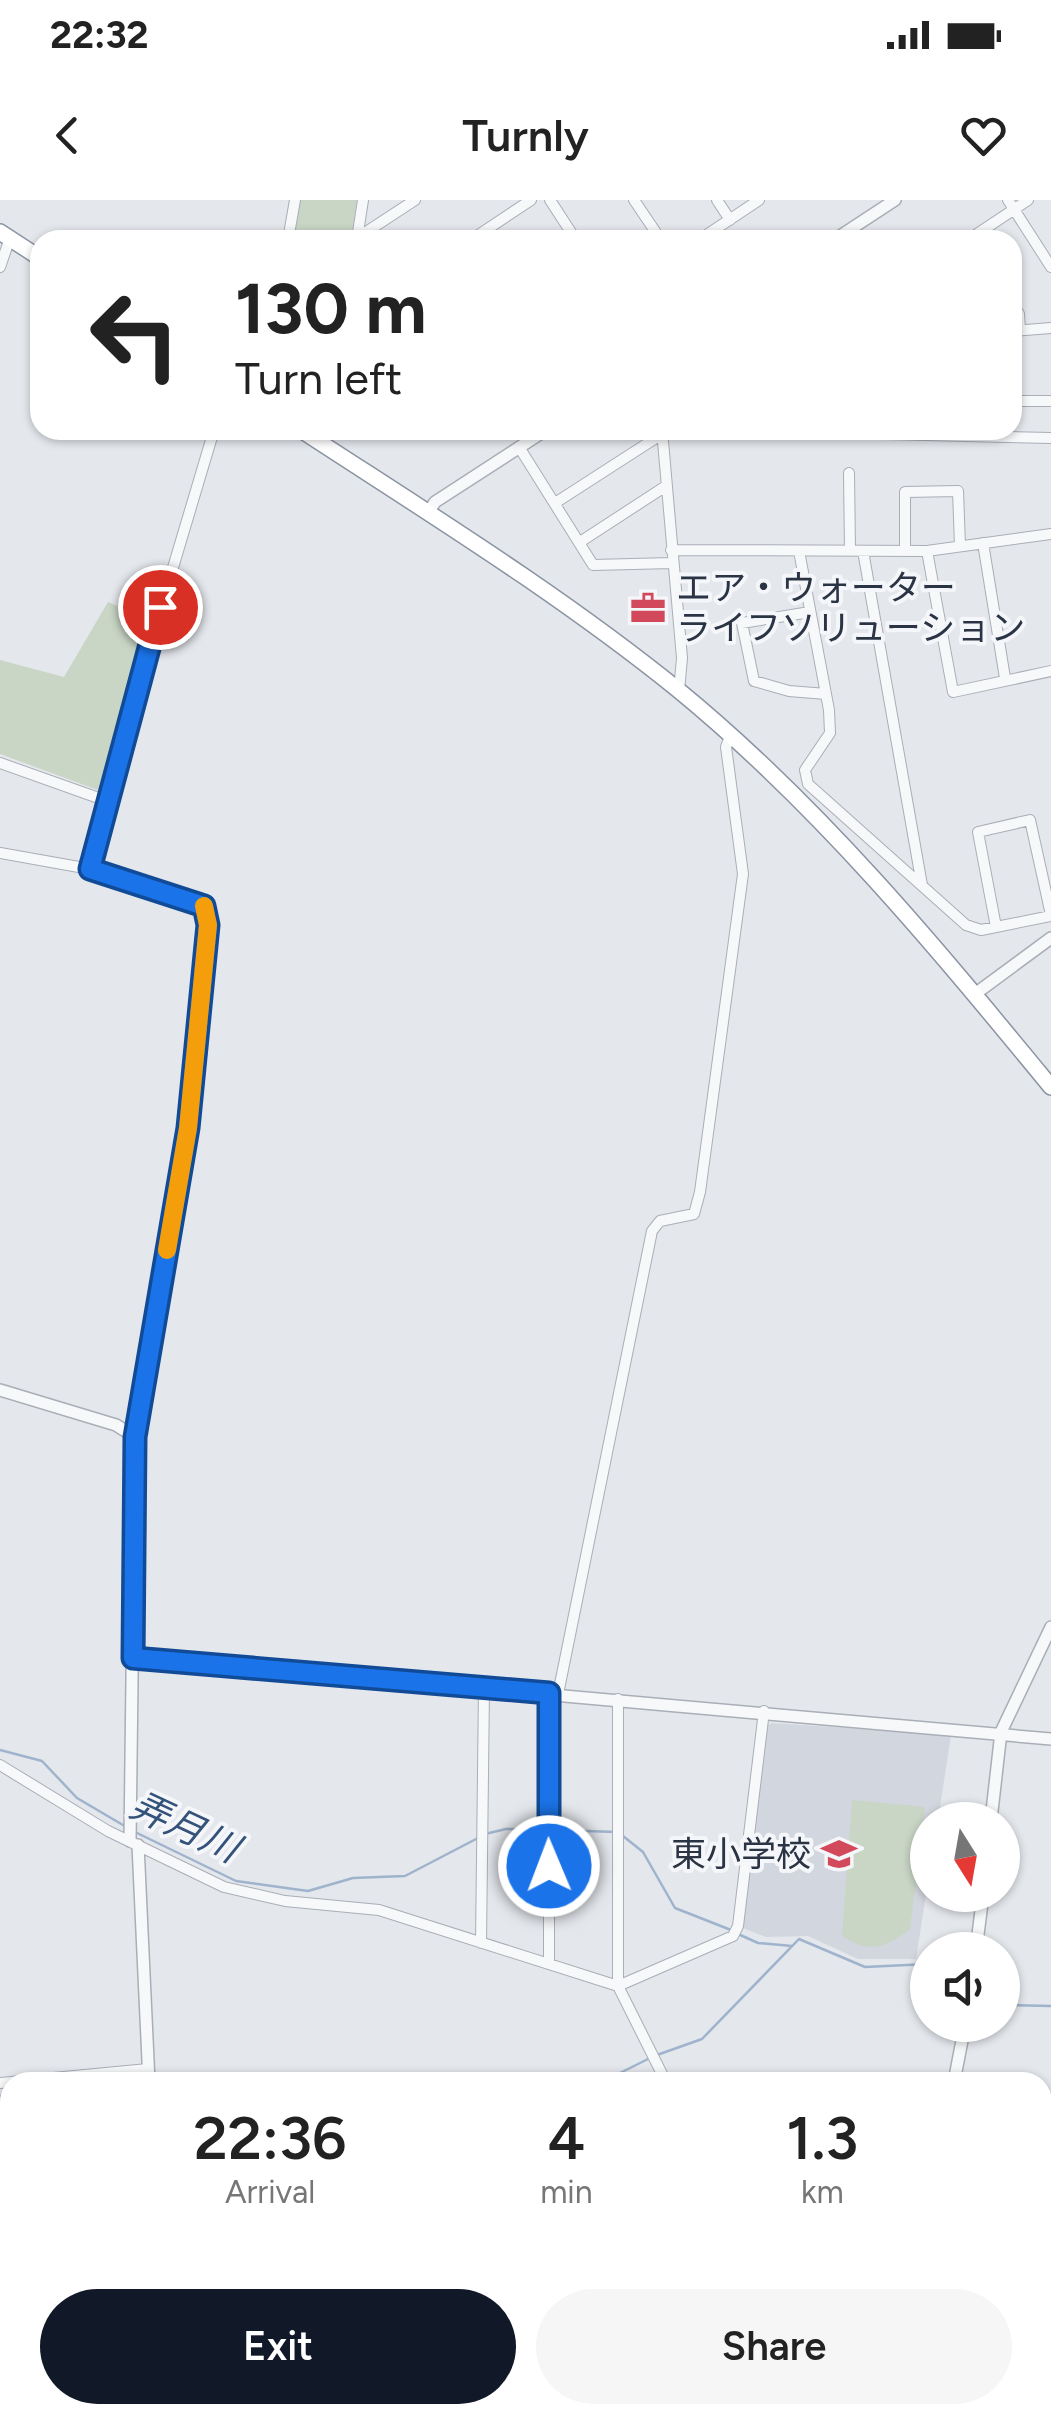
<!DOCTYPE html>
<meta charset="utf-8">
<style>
:root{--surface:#fff;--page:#f6f6f6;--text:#222;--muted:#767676;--accent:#111827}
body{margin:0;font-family:Figtree,"Noto Sans JP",sans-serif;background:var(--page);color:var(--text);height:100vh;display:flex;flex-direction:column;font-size:38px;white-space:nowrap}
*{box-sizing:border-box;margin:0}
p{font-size:32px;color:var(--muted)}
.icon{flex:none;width:55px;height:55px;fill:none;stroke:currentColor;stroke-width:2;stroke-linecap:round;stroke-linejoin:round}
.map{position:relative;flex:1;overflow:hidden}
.drawer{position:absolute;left:0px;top:1872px;width:1052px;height:352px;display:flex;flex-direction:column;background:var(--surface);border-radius:30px 30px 0 0;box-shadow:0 2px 8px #0004}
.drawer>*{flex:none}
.hud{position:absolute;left:30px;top:30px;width:992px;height:210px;border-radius:30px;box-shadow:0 2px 8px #0004;background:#fff;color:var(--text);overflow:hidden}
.needle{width:65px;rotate:169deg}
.fabs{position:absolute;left:910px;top:1602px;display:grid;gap:20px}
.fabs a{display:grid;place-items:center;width:110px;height:110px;border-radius:50%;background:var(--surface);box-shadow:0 2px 8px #0004;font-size:50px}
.pin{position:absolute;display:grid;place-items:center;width:85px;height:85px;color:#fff;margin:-42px;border:5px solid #fff;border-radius:50%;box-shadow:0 2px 10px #0007}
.me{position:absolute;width:110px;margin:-55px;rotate:359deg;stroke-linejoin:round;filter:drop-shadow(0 0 8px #0008)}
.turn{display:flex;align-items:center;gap:35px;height:210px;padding:0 40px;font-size:45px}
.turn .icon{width:130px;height:130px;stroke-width:2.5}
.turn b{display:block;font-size:70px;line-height:85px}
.eta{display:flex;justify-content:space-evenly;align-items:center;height:170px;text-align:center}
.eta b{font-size:60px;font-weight:600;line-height:70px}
.button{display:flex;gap:20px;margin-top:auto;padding:20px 40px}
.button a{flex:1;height:115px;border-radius:60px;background:var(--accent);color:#fff;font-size:40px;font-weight:600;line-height:115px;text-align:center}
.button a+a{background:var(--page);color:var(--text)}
.status{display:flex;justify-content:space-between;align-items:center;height:70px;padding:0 50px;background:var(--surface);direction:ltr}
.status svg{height:28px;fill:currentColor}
header{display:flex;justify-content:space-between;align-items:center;height:130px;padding:0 40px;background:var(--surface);font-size:45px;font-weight:600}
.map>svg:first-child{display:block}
.built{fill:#d2d6de}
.green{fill:#c9d6c5}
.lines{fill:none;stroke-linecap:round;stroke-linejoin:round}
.stream{stroke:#9fb4cc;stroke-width:2.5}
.minor-casing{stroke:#a9aeb7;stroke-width:12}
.tertiary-casing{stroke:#a9aeb7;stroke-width:14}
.trunk-casing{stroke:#8b94a3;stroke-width:18}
.minor{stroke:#f7f8fa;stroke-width:10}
.tertiary{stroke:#f7f8fa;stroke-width:11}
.trunk{stroke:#fff;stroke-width:15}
.route-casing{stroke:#114b97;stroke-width:25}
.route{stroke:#1a73e8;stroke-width:18}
.slow{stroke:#f59e0b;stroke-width:18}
.labels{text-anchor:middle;stroke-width:8;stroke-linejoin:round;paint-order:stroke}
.poi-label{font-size:35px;fill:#2b3445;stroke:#f4f6f9;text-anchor:start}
.water-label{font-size:38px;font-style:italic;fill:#34527a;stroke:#f4f6f9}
</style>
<div class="status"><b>22:32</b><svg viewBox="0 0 49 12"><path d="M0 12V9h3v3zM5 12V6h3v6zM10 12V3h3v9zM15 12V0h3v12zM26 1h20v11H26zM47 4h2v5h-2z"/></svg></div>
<header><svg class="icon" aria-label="back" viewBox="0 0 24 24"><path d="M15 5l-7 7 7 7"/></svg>Turnly<svg class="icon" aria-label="heart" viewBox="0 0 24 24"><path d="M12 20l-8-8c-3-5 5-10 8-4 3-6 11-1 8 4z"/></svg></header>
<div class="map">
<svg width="1051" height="2223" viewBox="0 0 1051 2223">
<rect width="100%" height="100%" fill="#e4e7ec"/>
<path class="built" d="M772 1523 951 1535 938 1620H928L927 1688 916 1759H858L808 1736 766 1737 743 1728 765 1526Z
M666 2215H893L892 2223H668Z"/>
<path class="green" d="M300 0H357L351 40H294Z
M108 402 150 419 103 592 0 554V460L64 477Z
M852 1600 925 1607 910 1729C886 1748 869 1754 842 1736Z"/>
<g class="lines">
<path class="stream" d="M0 1550 42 1561 77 1598 128 1628
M555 1630 616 1632
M135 1632 236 1681 308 1691 353 1678 405 1676 478 1638
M485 1634 506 1629 547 1630
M623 1636 643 1652 675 1708 731 1730
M738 1734 758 1743 792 1746
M1002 1805 1051 1806
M657 1855 702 1839 799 1739 865 1767 928 1764
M602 1882 650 1858
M0 1896 10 1895"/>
<defs>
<path id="minor" d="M550 0 576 40
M634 0 661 40
M717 0 730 20
M1008 0 1051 67
M357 38 415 0
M357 39 363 0
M288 40 295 0
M471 40 531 0
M699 40 759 0
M968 40 1028 0
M0 67 10 38
M1012 103 1019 114 1020 131
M1012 131 1051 128
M1012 201H1051
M662 230 682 458 679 491
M719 230 1051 238
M519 247 593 365 672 363
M849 273 850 351
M555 303 662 234
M580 342 666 286
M983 343 1005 478
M671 350 927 351 1051 334
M799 351 829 510 830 533 805 570 808 584 966 725 981 730 1051 716
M863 351 922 685
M905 351V292L958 291 960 346
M927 351 953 492 1051 471
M810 412 742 423 754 481 789 491 826 494
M0 563 107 601
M0 653 90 669 193 701 204 706 207 713 188 928 135 1237
M90 669 141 475 214 230
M996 727 978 632 1030 620 1051 715
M558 1494 652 1031 660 1021 694 1014 700 992 743 674 726 547 730 536
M618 1499V1786L666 1882
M0 1565 108 1631 224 1687 285 1701 379 1710 618 1786 733 1736 738 1726 764 1511
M481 1743 484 1488
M549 1764V1493
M0 1883 148 1869"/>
<path id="tertiary" d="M834 40 895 0
M428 313 435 302 546 230
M975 794 1051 738
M0 1190 116 1225 135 1237 130 1641
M133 1458 1051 1539
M991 1620 1001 1532 1051 1427
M138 1645 149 1882
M976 1750 983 1695
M954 1882 965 1825
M1042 1997 1051 1999
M108 2215 110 2223
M903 2223V2215"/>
<path id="trunk" d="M0 32 40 58
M301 230C428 313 558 393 677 489 819 605 935 746 1051 887"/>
</defs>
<use href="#minor" class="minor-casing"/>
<use href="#tertiary" class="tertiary-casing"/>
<use href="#trunk" class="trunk-casing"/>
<use href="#minor" class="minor"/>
<use href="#tertiary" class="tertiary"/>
<use href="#trunk" class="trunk"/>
</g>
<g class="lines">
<defs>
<path id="route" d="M160 407 90 669 204 706 208 725 188 928 135 1237 133 1458 549 1493V1666"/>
</defs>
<use href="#route" class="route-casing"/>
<use href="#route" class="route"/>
<path class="slow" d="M167 1050 188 928 208 725 204 706"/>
</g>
<defs>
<symbol id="office-bare" viewBox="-9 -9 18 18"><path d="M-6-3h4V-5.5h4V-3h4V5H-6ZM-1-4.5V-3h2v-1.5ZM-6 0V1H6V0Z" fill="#d1495b" stroke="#f4f6f9" stroke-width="2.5" paint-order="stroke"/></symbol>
<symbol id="school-bare" viewBox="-9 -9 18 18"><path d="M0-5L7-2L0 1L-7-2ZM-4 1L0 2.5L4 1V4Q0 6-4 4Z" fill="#d1495b" stroke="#f4f6f9" stroke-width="2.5" paint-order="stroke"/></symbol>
</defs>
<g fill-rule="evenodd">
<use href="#office-bare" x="623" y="383" width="50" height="50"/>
<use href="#school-bare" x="814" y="1629" width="50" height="50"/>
</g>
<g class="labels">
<g class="poi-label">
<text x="676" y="400">エア・ウォーター<tspan x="676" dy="40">ライフソリューション</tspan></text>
<text x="811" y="1666" text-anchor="end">東小学校</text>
</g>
<g class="water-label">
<text transform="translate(185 1627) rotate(25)" y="13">弄月川</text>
</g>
</g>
</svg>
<div class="fabs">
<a><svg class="needle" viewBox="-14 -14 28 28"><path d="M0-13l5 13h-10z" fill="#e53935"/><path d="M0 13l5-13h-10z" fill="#767676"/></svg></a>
<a><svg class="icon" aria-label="sound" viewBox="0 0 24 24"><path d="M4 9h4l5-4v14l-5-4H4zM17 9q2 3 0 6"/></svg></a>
</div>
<div class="pin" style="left:160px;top:407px;background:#d93025"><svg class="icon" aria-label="arrive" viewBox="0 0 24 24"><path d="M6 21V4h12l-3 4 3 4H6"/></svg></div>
<svg class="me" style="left:549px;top:1666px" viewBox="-20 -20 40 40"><circle r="17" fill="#1a73e8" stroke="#fff" stroke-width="3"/><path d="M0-11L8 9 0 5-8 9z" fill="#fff"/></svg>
<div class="hud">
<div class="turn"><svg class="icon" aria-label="left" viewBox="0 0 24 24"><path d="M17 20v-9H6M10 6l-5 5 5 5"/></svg><div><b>130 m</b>Turn left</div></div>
</div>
<section class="drawer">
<div class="eta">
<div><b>22:36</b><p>Arrival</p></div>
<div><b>4</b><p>min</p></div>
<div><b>1.3</b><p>km</p></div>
</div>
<div class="button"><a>Exit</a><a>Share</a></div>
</section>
</div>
